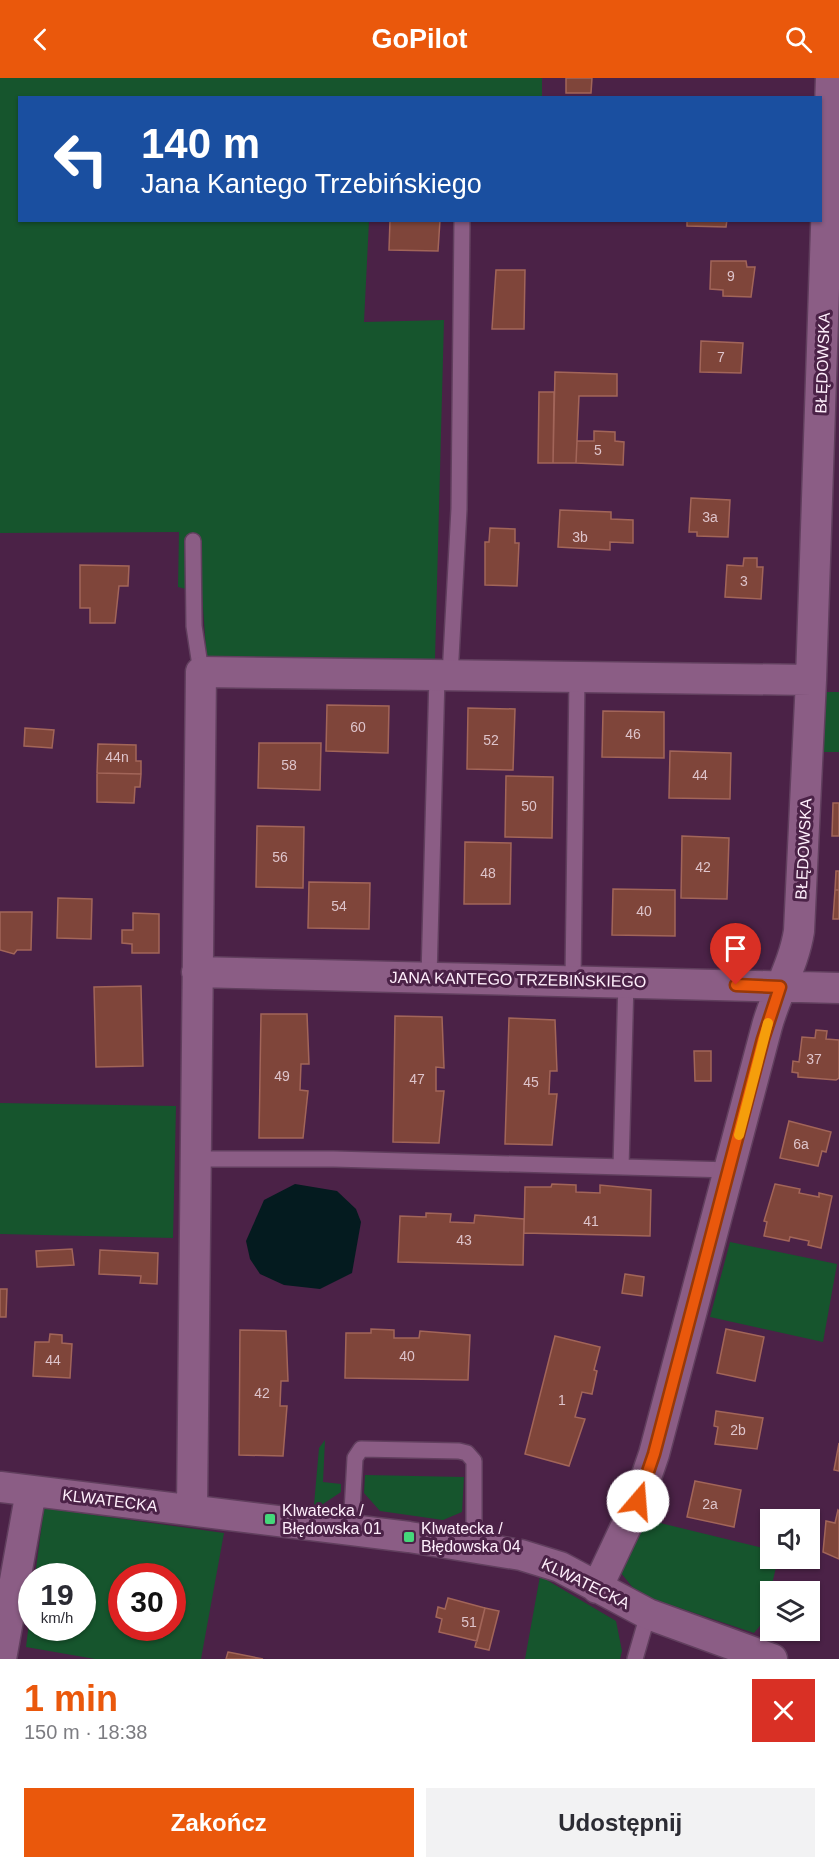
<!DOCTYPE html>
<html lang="pl">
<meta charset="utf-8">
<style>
:root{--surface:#fff;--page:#f2f2f3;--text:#2b2b33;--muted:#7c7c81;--accent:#ea580c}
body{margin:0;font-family:Helvetica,sans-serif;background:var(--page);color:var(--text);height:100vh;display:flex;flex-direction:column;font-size:22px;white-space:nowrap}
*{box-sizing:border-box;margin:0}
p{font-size:20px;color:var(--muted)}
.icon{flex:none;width:33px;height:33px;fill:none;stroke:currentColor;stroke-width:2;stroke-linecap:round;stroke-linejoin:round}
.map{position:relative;height:1581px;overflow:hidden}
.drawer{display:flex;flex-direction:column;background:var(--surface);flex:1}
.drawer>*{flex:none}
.hud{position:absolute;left:18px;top:18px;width:804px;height:126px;border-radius:0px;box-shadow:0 2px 4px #0004;background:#1a4fa0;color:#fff;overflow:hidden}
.tools{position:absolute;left:760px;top:1431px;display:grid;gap:12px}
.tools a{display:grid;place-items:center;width:60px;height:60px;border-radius:0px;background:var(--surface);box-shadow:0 2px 4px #0004;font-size:30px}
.speed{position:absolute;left:18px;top:1485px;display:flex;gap:12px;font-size:30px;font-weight:700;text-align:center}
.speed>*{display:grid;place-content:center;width:78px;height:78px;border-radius:50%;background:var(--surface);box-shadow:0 2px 4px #0004;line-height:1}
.speed small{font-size:15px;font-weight:400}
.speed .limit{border:9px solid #d22;background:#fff;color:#111}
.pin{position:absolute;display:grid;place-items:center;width:51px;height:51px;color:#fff;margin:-62px -26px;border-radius:50% 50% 50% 0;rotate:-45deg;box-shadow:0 0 6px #0007}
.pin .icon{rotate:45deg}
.me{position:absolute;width:66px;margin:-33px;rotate:18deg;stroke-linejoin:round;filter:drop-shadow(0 0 4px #0008)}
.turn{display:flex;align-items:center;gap:21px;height:126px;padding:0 24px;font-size:27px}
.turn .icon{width:78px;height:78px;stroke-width:2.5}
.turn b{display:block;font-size:42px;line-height:51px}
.round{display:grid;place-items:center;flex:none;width:63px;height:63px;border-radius:0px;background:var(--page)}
.head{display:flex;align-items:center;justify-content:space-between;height:102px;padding:0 24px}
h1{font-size:36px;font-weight:700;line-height:45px;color:var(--accent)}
.button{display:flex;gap:12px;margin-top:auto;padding:12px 24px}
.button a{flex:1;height:69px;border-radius:0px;background:var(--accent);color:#fff;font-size:24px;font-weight:700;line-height:69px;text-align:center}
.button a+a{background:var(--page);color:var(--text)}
header{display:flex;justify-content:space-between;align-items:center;height:78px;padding:0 24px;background:var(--accent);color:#fff;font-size:27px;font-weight:700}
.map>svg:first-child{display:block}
.green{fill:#16552d;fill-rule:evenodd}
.water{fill:#041b1f}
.building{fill:#7f453a;stroke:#a26559;stroke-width:1.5}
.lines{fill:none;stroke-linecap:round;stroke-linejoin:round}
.service-casing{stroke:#613f5e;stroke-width:18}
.minor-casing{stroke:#613f5e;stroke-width:33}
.service{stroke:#8b5d85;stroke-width:15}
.minor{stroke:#8b5d85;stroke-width:30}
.route-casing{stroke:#983908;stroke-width:15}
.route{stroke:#ea580c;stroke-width:10}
.slow{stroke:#f59e0b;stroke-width:10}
.poi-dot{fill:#45d77a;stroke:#4b2247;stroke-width:2}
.labels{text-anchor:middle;stroke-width:6;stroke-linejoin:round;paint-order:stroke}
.number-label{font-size:14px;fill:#dec4cb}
.street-label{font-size:16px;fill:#feeefb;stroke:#4b2247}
.poi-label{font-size:16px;fill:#feeefb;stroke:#4b2247;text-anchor:start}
</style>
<header><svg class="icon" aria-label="back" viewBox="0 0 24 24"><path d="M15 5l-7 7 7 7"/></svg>GoPilot<svg class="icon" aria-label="search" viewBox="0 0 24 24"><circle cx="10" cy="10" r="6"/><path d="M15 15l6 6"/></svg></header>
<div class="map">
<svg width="839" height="1581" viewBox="0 0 839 1581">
<rect width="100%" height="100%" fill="#4b2247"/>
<path class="green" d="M0 0H542V20H20V142L369 143 364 244 444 242 435 581 207 586 202 515 178 509 179 454 0 455Z
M826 614H839V674H822Z
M0 1025 176 1028 173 1160 0 1156Z
M730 1164 837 1186 823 1264 710 1239Z
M325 1362 323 1404 341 1406V1414L320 1428 314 1427 319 1370Z
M365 1397 464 1399 462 1434 443 1442 380 1433 364 1415Z
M44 1430 224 1455 201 1581H95L26 1569 31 1528 32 1550H82V1498H35ZM172 1498V1550H122V1498Z
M652 1443 771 1472V1480L778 1481 763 1544 754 1555 638 1516 621 1495 639 1444Z
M540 1498 616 1543 622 1573 620 1581H525Z"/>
<path class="water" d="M295 1106 337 1113 356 1131 361 1144 352 1195 320 1211 284 1207 260 1196 250 1181 246 1163 264 1122Z"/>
<path class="building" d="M566 0H592L591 15H566Z
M390 142H440L438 173 389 172Z
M687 142H727L726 149 687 148Z
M711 183H746L747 189H755L751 219 723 218V212L710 211Z
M496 192H525L524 251H492Z
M701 263 743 265 741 295 700 294Z
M555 294 617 296V318H579L576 385H553Z
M539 314H554L553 385H538Z
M594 353 615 354V363L624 364 623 387 576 385 577 363H594Z
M691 420 730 422 728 459 697 458V454H689Z
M560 432 611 434V441L633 442V465L610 464V472L558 469Z
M490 450 515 451V465H519L517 508 485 507V464H489Z
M744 480H757V489H763L761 521 725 519 727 487 743 488Z
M80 487 129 488 128 508H119L115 545H90V530H80Z
M327 627 389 628 388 675 326 673Z
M468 630 515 631 513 692 467 691Z
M603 633 664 634V680L602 679Z
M25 650 54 652 52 670 24 668Z
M259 665H321L320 712 258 710Z
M98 666 136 667V683H141V696L97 695Z
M670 673 731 675 730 721 669 720Z
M97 695 141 696 140 709H135L134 725 97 724Z
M506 698 553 699 552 760 505 759Z
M833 725H839V758H832Z
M257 748 304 749 303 810 256 809Z
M682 758 729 760 727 821 681 820Z
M465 764 511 765 510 826H464Z
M836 793H839V812H835Z
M309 804 370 805 369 851 308 850Z
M613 811 675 812V858L612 857Z
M835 812H839V841H833Z
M58 820 92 821 91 861 57 860Z
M0 834H32L31 872H17L14 876 0 872Z
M133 835 159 836V875H132V866L122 865V852H133Z
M141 908 143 988 96 989 94 909Z
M261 936H307L309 986H301L300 1012 308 1013 303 1060H259Z
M395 938 442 939 444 990 436 989V1013H444L439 1065 393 1064Z
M509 940 555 942 557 993H550L549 1016H557L552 1067 505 1066Z
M816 952 827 953 826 961 839 962V1000L836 1002 798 999V995L792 994 793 983 799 984 802 959 815 960Z
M694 973H711V1003H695Z
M789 1043 831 1054 826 1074 822 1073 818 1088 780 1080Z
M552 1106 576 1107V1114L600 1115V1107L651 1112 650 1158 524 1155 525 1109H551Z
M775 1106 800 1111 799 1115 819 1119V1115L832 1118 821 1170 808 1167 809 1163 790 1159 789 1163 764 1158 767 1144 764 1143Z
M426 1135 451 1136 450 1144 474 1145 475 1137 524 1141 523 1187 398 1184 400 1138 426 1139Z
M72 1171 74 1187 37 1189 36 1173Z
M100 1172 158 1175 157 1206 140 1205 141 1198 99 1196Z
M625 1196 644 1199 642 1218 622 1215Z
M0 1211H7L6 1239H0Z
M371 1251 394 1252V1260H419L420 1253 470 1257 468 1302 345 1300 346 1255H371Z
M726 1251 764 1259 755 1303 717 1295Z
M240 1252 286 1253 288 1303H281L280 1328H287L283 1378 239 1377Z
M50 1256 62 1257V1265L72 1266 70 1300 33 1298 35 1264H49Z
M555 1258 600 1269 594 1292 597 1293 592 1316 582 1314 575 1339 585 1341 569 1388 525 1376Z
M716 1333 763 1340 757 1371 715 1366 718 1349 714 1348Z
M839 1365V1393L834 1392Z
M695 1403 741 1412 734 1449 687 1439Z
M838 1432 839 1433V1481L823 1474 826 1443 835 1445Z
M448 1520 485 1530 477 1563 439 1554 442 1541 436 1539 438 1529 445 1531Z
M485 1530 499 1533 489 1572 475 1569Z
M228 1574 263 1581H226Z"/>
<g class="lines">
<defs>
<path id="service" d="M193 463 194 548 201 594
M450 598 459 431 462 142
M429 899 437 598
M573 901 577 600
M194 1081H334L730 1092
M621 1089 626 903
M351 1452 355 1380 361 1371 459 1373 467 1375 474 1383V1470
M635 1581 648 1536"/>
<path id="minor" d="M197 894 839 910
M0 1409 409 1459 521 1477 560 1489 648 1536 772 1581
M192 1432 201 594 811 602
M597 1510 638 1423 654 1376 767 948C776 915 794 886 799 853L811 602 831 0
M1 1581 31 1413"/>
</defs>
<use href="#service" class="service-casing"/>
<use href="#minor" class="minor-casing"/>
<use href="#service" class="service"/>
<use href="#minor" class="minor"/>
</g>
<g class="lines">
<defs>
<path id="route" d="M638 1423 654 1376 763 961 780 909 736 907"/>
</defs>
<use href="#route" class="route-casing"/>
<use href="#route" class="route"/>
<path class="slow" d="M739 1057 768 945"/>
</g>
<g class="poi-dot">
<rect x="264" y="1435" width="12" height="12" rx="3"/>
<rect x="403" y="1453" width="12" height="12" rx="3"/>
</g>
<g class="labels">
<g class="number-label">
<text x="731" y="203">9</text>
<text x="721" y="284">7</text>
<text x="598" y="377">5</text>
<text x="710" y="444">3a</text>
<text x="580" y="464">3b</text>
<text x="744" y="508">3</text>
<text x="358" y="654">60</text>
<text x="633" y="661">46</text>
<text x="491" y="667">52</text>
<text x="117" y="684">44n</text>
<text x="289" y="692">58</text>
<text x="700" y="702">44</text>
<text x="529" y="733">50</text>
<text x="280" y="784">56</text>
<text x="703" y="794">42</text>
<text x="488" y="800">48</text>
<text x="339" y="833">54</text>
<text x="644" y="838">40</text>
<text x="814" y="986">37</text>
<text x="282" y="1003">49</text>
<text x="417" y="1006">47</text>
<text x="531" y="1009">45</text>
<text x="801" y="1071">6a</text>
<text x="591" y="1148">41</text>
<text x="464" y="1167">43</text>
<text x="407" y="1283">40</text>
<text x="53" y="1287">44</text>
<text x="262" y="1320">42</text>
<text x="562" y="1327">1</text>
<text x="738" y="1357">2b</text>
<text x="710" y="1431">2a</text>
<text x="469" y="1549">51</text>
</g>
<g class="street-label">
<text transform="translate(822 285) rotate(-88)" y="6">BŁĘDOWSKA</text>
<text transform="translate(803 771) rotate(-87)" y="6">BŁĘDOWSKA</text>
<text transform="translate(518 901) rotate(1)" y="6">JANA KANTEGO TRZEBIŃSKIEGO</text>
<text transform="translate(110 1422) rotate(7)" y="6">KLWATECKA</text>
<text transform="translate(586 1505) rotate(26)" y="6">KLWATECKA</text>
</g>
<g class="poi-label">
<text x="282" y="1438">Klwatecka /<tspan x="282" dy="18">Błędowska 01</tspan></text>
<text x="421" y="1456">Klwatecka /<tspan x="421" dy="18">Błędowska 04</tspan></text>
</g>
</g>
</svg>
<div class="tools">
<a><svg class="icon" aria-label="sound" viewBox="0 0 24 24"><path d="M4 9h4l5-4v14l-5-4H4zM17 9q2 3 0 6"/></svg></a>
<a><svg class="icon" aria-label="layers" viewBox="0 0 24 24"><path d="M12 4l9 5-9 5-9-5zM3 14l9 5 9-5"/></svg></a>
</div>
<div class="speed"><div>19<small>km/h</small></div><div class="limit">30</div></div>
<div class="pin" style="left:736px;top:907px;background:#d93025"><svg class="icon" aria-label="arrive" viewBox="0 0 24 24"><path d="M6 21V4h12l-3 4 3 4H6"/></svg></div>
<svg class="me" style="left:638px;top:1423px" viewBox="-20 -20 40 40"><circle r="19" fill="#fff"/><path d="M0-13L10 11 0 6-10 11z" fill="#ea580c"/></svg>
<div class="hud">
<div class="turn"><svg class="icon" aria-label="left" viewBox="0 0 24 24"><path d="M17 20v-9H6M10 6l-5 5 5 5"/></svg><div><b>140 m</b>Jana Kantego Trzebińskiego</div></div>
</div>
</div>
<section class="drawer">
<div class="head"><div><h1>1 min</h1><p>150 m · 18:38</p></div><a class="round" style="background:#d93025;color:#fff"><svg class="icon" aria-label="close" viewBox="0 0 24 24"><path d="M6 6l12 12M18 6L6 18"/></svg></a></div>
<div class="button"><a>Zakończ</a><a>Udostępnij</a></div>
</section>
